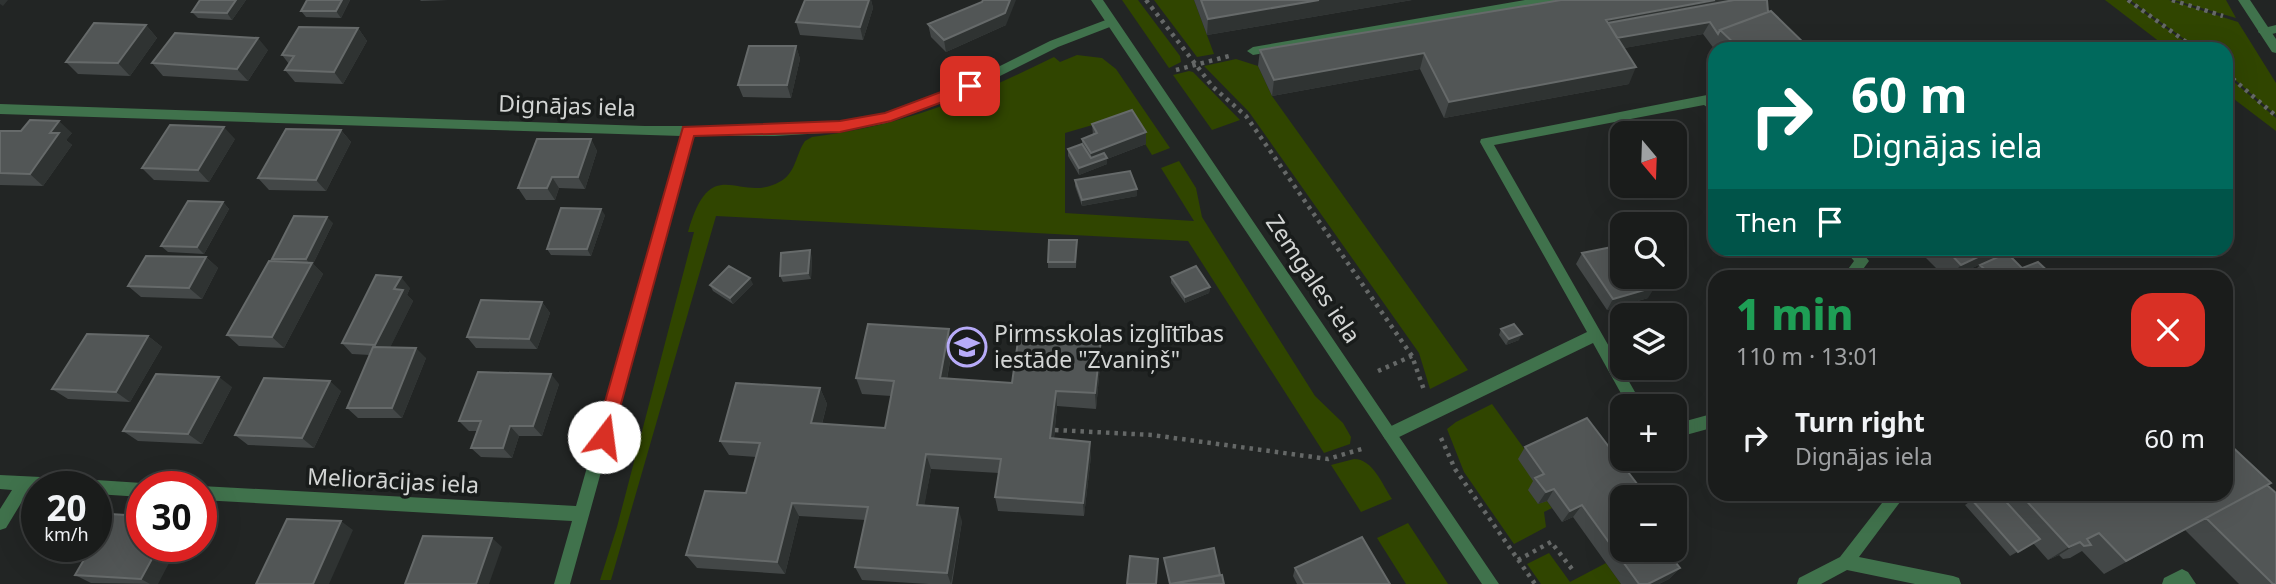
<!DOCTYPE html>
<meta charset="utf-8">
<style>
:root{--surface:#1a1c1b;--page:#272928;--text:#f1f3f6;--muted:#9fa1a3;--line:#383a3a}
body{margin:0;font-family:"Noto Sans",sans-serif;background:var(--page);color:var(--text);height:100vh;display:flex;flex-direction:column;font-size:26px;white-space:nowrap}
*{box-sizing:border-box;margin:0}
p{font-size:23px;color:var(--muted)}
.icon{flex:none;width:38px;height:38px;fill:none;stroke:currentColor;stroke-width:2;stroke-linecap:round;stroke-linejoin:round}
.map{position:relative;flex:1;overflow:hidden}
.side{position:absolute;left:1708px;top:270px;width:525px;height:231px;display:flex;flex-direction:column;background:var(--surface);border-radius:21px;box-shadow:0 7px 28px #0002,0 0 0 2px var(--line)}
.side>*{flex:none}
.hud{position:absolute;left:1708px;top:42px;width:525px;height:214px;border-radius:21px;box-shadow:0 7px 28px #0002,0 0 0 2px var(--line);background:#00695c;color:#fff;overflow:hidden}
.needle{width:46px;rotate:161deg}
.controls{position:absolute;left:1610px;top:121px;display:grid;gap:14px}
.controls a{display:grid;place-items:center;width:77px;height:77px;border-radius:14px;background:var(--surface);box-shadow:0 7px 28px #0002,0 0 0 2px var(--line);font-size:35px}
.speed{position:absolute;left:21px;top:471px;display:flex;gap:14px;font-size:35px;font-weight:700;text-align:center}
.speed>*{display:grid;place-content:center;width:91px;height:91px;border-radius:50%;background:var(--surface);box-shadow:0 7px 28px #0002,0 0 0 2px var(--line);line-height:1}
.speed small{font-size:18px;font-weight:400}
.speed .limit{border:10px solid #d22;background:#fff;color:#111}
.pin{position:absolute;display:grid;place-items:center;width:60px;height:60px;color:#fff;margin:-30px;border-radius:14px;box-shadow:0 4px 10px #0006}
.me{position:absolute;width:77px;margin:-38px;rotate:15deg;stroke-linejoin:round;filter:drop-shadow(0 0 5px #0008)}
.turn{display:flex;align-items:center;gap:24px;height:147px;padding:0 28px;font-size:32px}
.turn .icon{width:91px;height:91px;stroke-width:2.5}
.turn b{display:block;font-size:49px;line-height:60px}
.then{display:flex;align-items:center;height:66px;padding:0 28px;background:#0003;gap:14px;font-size:26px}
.round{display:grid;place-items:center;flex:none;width:74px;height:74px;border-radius:21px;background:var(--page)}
.head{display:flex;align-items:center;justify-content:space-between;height:119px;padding:0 28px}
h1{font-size:42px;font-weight:800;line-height:52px;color:#1e9e55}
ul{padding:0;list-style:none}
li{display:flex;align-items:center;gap:21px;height:98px;padding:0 28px}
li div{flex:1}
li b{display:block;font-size:26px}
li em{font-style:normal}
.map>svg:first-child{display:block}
.green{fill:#304500}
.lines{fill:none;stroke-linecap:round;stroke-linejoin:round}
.path{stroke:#656867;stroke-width:4.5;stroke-dasharray:3.5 5;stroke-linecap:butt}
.service{fill:#40724c;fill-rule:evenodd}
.minor{fill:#40724c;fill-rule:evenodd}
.tertiary{fill:#40724c;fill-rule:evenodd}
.wall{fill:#434747}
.shaded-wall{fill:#2f3332}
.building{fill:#525656;stroke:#666a6a;stroke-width:2}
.route{fill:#d93025;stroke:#8d1f18;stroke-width:2}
.labels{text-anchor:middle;stroke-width:7;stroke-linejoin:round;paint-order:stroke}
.street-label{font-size:23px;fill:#d3d5d4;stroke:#191c1b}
.poi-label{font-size:23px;fill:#d3d5d4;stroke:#191c1b;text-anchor:start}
</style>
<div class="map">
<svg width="2276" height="584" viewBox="0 0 2276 584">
<rect width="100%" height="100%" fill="#222524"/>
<path class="green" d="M1122 0H1138L1180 56 1181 62 1169 68Z
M1154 0H1194L1214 54 1197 57Z
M2105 0H2126L2195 49H2169Z
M2130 0H2169L2238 22 2276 83V115L2226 72V49H2198Z
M2174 0H2226L2236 18Z
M1077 55 1102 58 1116 69 1170 148 1152 155 1127 115 1065 133V213L1194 221 1161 168 1179 161 1196 188 1202 217 1315 396 1343 423 1351 437 1350 444 1324 453 1188 241 716 216 611 580H600L617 527 694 232H688C712 147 741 209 784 179 796 170 797 152 805 141L812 137C903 126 973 97 1054 57L1060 62Z
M1236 59 1258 66 1272 96 1468 370 1430 389 1419 353 1249 112 1204 66Z
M1189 71 1193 72 1240 120 1212 130 1173 75Z
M2226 75 2276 118V131L2226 93Z
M1492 404 1528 454 1536 486 1552 508 1544 512 1546 527 1514 544 1464 472 1447 429 1456 422Z
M1354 459C1373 459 1382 484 1392 499L1361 512 1331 465Z
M1408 523 1448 584H1406L1377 538Z
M1549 553 1570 582 1606 563 1621 584H1541L1527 564Z"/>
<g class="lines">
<path class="path" d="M1146 0 1213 87 1246 116 1412 356 1424 390
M2128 0 2196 49
M2172 0 2223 16
M1176 70 1229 56
M2226 73 2276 116
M1378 371 1412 356
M1055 430 1152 435 1328 459 1365 448
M1441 438 1455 469 1535 584
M1518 560 1551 542 1572 569"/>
<path class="service" d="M1525 0H1555L1549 4 1253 55 1247 51 1253 47Z
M1707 95 1715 100V113L1704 105 1494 145 1643 406H1628L1593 343 1395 439 1390 441 1385 439 1382 434 1385 429 1587 332 1480 142 1481 139Z
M1843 248H1859L1869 261 1858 276H1843L1854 261Z
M1715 413V427L1675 438V424Z
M1889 494H1906L1859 557 1953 576 1959 578 1961 584H1915L1847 570 1821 584H1797L1799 578 1840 557Z
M2182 569 2188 572 2196 584H2162L2164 578Z"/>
<path class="minor" d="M1111 18 1117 22 1115 25 1058 47 974 89 886 123 840 132 775 136H694L570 584H554L572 521 201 500V486H199H201L576 506 681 136 0 114V104L645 126H775L840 122 884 114 966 83 1050 41Z
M2276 25V33L2264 36 2258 32 2260 29Z
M0 475 82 479 87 481 89 485 96 480 142 483 148 486H142V497L96 494V486H37V491L29 490 6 528 0 530V509L12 490 0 489Z"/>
<path class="tertiary" d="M1091 0H1103L1499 584H1482Z
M2238 0H2250L2276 39V53L2272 52Z"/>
</g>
<path class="wall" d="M200 0H246L232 20 198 18 192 12Z
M307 0H350L341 18 306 17 301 11Z
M420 0H448L421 1Z
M805 0H871L873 8 863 40 800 35 796 22Z
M1194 0H1412L1207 35Z
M982 2 1006 25 946 52 931 37 928 24Z
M1768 12 1810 49 1715 50 1703 34 1624 48 1629 84 1444 118 1420 69 1272 96 1258 66 1260 50Z
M146 25 157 38 130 76 78 74 66 62Z
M358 28 367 41 343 84 295 82 285 70 289 64 282 55Z
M796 46 800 59 791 98 743 97 738 85Z
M268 50 248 81 163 76 152 63Z
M1092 124 1146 144 1107 159V164L1079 175 1068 156V149L1082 144V139L1093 135Z
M341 130 351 142 326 191 269 190 258 178Z
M0 131 72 133 66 140 72 145 43 186 0 185Z
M235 139 209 182 154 180 142 168Z
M591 139 597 151 585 189 559 188 555 200H526L518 188Z
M1075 180 1137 196 1082 206 1075 186Z
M223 202 229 209 204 254 168 252 161 246Z
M605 215 591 256 551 255 547 249Z
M333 223 313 264 323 274 284 348 239 346 227 335 274 261 272 259Z
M1077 246 1076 268H1048V262Z
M1916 248H2005L1997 257 1954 276H1944Z
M1582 253 1648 298 1607 310 1576 264Z
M206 257 218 268 202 299 141 297 128 286Z
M812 257 811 279 783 282 780 276Z
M1980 265 2022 268 2053 276H1980L1974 271Z
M1171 277 1210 287 1209 293 1185 303 1171 283Z
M753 284 733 304 713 291 710 285Z
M410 288 407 295 413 301 390 347 426 358 402 418H358L347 408 370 355 352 354 342 343Z
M542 302 550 313 537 349 476 348 467 337Z
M1501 329 1519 340 1506 345 1499 335Z
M148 336 162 347 130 402 68 399 52 389Z
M1101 339V355L1096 409 1057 406 1054 439 1091 456 1084 516 998 511 995 497 999 473 931 469 924 505 962 521 952 584H929L862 580 855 567 866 520 799 516 785 574 697 568 686 555 746 493 756 457 729 455 720 441 820 388 827 404 822 424 885 428 891 396 862 394 856 378 953 345 947 379 1012 383Z
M559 384 542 436H519L512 458 481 457 471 448 477 431H469L459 421Z
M232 387 202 444 138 441 123 431Z
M341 391 314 448 248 445 235 435Z
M1525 447 1678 537 1685 547 1674 559 1680 568 1669 579 1659 584H1621L1573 517 1562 522 1547 501 1538 504 1528 490 1533 481 1518 459Z
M2267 485 2276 584H2239L2185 530 2104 574 2082 551 2070 558 2063 559 2059 555 2048 560 2033 543 2010 556 1965 505 1972 500 1985 494H2226Z
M92 546 158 584 91 583 75 575Z
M1295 568 1390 584H1297L1293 576Z"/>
<path class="shaded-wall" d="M0 0H8L3 6 0 4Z
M236 0H246L232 20 227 13Z
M342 0H350L341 18 336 11Z
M869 0H871L873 8 863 40 860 27Z
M1010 0H1016L1006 25 946 52 944 40Z
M1319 0H1412L1207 35 1208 19Z
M1715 0H1763L1611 34 1606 20Z
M1710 22 1703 34 1608 51 1613 38Z
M146 25 157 38 130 76 118 63Z
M358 28 367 41 343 84 334 72Z
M258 38 268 50 248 81 237 69Z
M796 46 800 59 791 98 787 85Z
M1424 53 1420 69 1272 96 1274 80Z
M1636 67 1629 84 1444 118 1449 102Z
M59 121 72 133 66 140 72 145 43 186 30 174 50 133Z
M224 127 235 139 209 182 198 170Z
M341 130 351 142 326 191 316 180Z
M1146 132V144L1107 159V164L1079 175V168L1091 163V153Z
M591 139 597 151 585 189 578 177Z
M552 177 559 188 555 200 547 188Z
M1137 189V196L1082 206V200Z
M223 202 229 209 204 254 197 247Z
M601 209 605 215 591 256 587 249Z
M327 217 333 223 313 264 323 274 284 348 272 337 311 265 306 259Z
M1997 248H2005L1997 257 1954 276H1950L1961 265Z
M810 250 812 257 811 279 808 273Z
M206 257 218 268 202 299 189 288Z
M401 277 410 288 407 295 413 301 386 356 375 345 394 289Z
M750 278 753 284 733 304 730 298Z
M1210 287 1209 293 1185 303V297Z
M1655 287 1648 298 1607 310 1613 299Z
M542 302 550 313 537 349 529 339Z
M949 329 953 345 944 394 940 378Z
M1522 334 1519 340 1506 345 1509 339Z
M148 336 162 347 130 402 116 392Z
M1101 339V355L1096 409 1095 393Z
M416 348 426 358 402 418 392 408Z
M551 374 559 384 542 436 533 426Z
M219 377 232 387 202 444 188 434Z
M330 381 341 391 314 448 302 438Z
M820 388 827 404 818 438 811 423Z
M1056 391 1057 406 1052 453 1050 438Z
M510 426 519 436 512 458 503 448Z
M1090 442 1091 456 1084 516 1083 503Z
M926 454 931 469 922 519 917 505Z
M1554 489 1547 501 1538 504 1546 492Z
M792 503 799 516 785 574 777 562Z
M1582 505 1573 517 1562 522 1570 511Z
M958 508 962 521 951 584 947 573Z
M341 521 353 530 329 584H313Z
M492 538 502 547 489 584H476Z
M2080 542 2059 555 2048 560 2069 547Z
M159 546H178L158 584H150L141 579Z
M1685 547 1675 559 1660 567 1670 555Z
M1680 568 1669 579 1659 584H1648Z"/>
<path class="building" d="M200 0H236L227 13 192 12Z
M307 0H342L336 11H301Z
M805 0H869L860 27 796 22Z
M983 0H1010L1005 13 944 40 928 24 982 2Z
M1201 0H1319L1208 19Z
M1561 0H1715L1606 20 1636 67 1449 102 1424 53 1274 80 1260 50Z
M1734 0H1767L1768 12 1720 30 1718 34 1710 22 1617 38 1608 23Z
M1771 11 1810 49H1740L1720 30Z
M94 23 146 25 118 63 66 62Z
M299 27 358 28 334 72 285 70 294 56 282 55Z
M175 33 258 38 237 69 152 63Z
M749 46H796L787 85H738Z
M1132 110 1146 132 1091 153 1082 139 1097 133 1092 124Z
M30 120 59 121 50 133H59L30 174 0 173V131H21Z
M170 125 224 127 198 170 142 168Z
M286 129 341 130 316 180 258 178Z
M537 139H591L578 177H552L547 188H518Z
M1082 144 1091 158 1104 153 1107 158 1079 168 1068 149Z
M1130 171 1137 189 1082 200 1075 180Z
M188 201 223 202 197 247 161 246Z
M561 208 601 209 587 249H547Z
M294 216 327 217 306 259H272Z
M1049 240H1077L1075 262H1048Z
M1622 245V276H1648L1655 287 1613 299 1582 253Z
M1945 248H1997L1961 265Z
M810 250 808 273 780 276 781 253Z
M2007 253 2022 268 2014 271 2008 276H1992L1980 265Z
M146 256 206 257 189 288 128 286Z
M269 261 312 263 272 337 227 335Z
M2038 262 2053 276H2020L2014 271Z
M729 266 750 278 730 298 710 285Z
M1196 266 1210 287 1185 297 1171 277Z
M376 275 401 277 394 289 403 290 375 345 342 343Z
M481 300 542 302 529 339 467 337Z
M868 324 949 329 940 378 1012 383 1019 334 1101 339 1095 393 1056 391 1050 438 1090 442 1083 503 995 497 1001 459 926 454 917 505 958 508 947 573 855 567 868 507 792 503 777 562 686 555 705 491 746 493 760 443 720 441 736 383 820 388 811 423 885 428 894 381 856 378Z
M1514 324 1522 334 1509 339 1501 329Z
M87 334 148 336 116 392 52 389Z
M373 347 416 348 392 408H347Z
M478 372 551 374 533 426H510L503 448H471L481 421H459Z
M156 374 219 377 188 434 123 431Z
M264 378 330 381 302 438 235 435Z
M1587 418 1647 497H1622V550H1675V520L1683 531 1677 536 1685 547 1670 555 1680 568 1648 584H1639L1582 505 1570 511 1554 489 1546 492 1535 478 1544 474 1525 447Z
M2226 441 2271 483 2126 561 2099 533 2087 539 2091 545 2084 546 2080 542 2069 547 2020 494H2226Z
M2267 485 2276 493V584H2273L2206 518Z
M1985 494H1999L2040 539 2018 552 1972 500Z
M110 514 142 516V546H159L141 579 75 575 92 546H96V538Z
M287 519 341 521 313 584H256Z
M423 536 492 538 476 584H405Z
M1362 537 1390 584H1304L1295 568Z
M1214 548 1220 575 1170 584 1164 558Z
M1130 556 1158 559 1156 584H1127Z
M1222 575 1224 584H1172Z"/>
<path class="route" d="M970 81 977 86 975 90 891 121 840 132 694 136 612 437 604 445 597 443 595 437 683 127 840 121 885 113Z"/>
<defs>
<symbol id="school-ring" viewBox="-11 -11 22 22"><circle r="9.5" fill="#191c1b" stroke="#b7abf8" stroke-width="1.5"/><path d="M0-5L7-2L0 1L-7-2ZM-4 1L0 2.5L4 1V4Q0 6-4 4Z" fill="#b7abf8"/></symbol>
</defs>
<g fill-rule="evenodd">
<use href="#school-ring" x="945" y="325" width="44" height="44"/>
</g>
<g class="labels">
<g class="street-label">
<text transform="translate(567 106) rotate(2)" y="8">Dignājas iela</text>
<text transform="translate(1313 279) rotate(56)" y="8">Zemgales iela</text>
<text transform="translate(393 481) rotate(3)" y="8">Meliorācijas iela</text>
</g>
<g class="poi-label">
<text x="994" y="342">Pirmsskolas izglītības<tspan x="994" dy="26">iestāde "Zvaniņš"</tspan></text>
</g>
</g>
</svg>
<div class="controls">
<a><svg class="needle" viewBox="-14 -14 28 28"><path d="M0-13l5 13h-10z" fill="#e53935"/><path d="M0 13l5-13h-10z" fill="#9fa1a3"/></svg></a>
<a><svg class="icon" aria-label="search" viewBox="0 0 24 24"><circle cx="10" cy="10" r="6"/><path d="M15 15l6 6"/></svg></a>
<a><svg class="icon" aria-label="layers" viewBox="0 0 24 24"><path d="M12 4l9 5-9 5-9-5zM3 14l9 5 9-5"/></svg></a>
<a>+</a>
<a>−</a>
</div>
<div class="speed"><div>20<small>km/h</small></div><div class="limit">30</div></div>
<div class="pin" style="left:970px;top:86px;background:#d93025"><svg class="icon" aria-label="arrive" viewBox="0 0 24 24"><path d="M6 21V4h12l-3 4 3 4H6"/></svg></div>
<svg class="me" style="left:604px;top:437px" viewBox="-20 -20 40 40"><circle r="19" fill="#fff"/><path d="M0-13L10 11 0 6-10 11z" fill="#d93025"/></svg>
<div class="hud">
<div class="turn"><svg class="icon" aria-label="right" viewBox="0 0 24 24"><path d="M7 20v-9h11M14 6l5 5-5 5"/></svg><div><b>60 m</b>Dignājas iela</div></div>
<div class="then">Then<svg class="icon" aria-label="arrive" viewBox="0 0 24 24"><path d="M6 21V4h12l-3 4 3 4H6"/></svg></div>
</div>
<section class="side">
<div class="head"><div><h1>1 min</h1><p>110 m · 13:01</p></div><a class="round" style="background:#d93025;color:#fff"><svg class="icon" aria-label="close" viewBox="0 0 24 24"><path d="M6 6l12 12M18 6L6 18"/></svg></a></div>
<ul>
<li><svg class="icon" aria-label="right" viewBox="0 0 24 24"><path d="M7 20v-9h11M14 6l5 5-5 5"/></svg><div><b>Turn right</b><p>Dignājas iela</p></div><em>60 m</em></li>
</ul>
</section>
</div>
